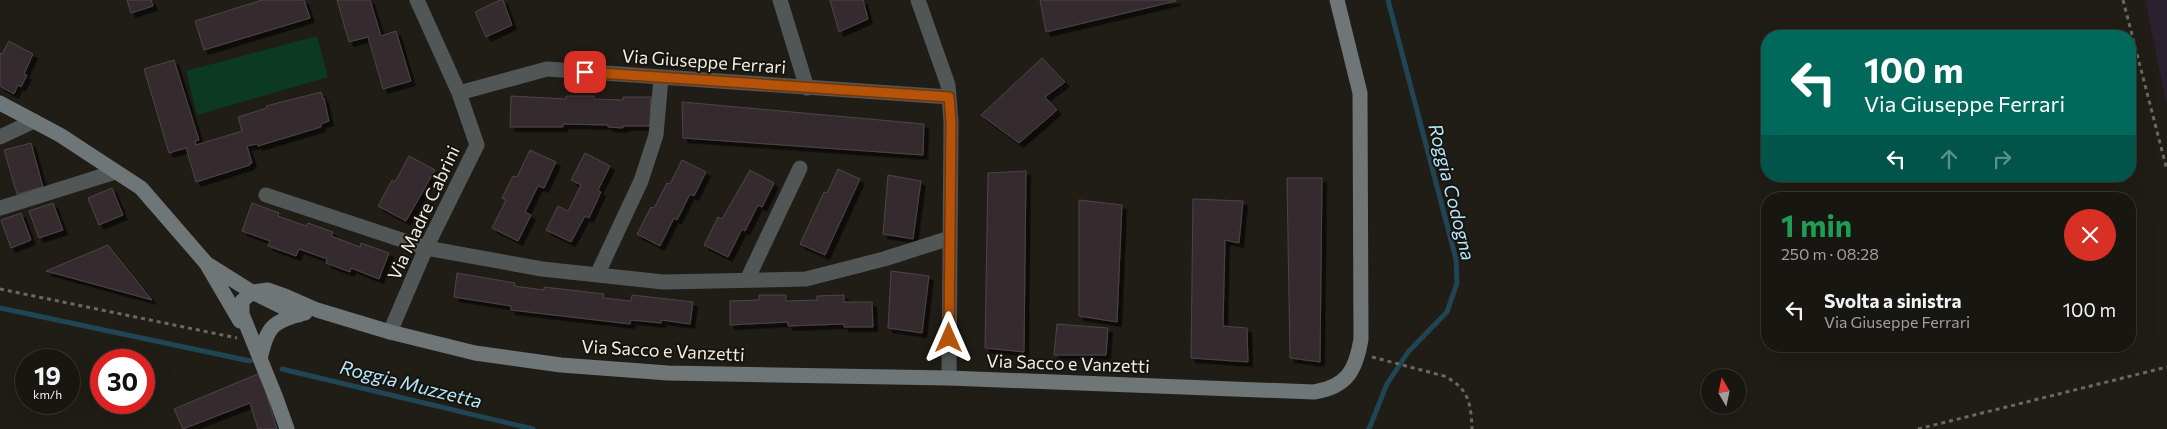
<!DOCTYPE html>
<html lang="it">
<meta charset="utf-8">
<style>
:root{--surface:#181610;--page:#25231e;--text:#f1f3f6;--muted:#9f9f9f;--line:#363530}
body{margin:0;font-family:Commissioner,sans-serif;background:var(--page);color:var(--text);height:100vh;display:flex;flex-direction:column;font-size:19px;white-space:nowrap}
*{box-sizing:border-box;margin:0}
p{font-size:16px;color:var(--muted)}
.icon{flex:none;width:28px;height:28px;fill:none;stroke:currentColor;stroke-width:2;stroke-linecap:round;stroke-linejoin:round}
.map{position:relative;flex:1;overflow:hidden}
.side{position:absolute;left:1761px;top:192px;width:375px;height:160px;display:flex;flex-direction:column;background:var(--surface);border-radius:20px;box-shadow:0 5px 20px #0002,0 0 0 1px var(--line)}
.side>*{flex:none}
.guide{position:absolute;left:1761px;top:30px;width:375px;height:152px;border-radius:20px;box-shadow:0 5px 20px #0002,0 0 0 1px var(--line);background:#00695c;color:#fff;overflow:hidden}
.needle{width:32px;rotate:351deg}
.fabs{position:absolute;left:1701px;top:369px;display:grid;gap:10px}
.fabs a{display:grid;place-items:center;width:45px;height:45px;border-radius:50%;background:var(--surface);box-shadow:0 5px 20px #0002,0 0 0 1px var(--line);font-size:25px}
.speed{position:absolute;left:15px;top:349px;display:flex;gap:10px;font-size:25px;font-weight:700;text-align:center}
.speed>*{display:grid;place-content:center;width:65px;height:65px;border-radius:50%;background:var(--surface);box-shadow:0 5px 20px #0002,0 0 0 1px var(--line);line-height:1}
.speed small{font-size:12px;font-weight:400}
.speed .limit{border:8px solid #d22;background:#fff;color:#111}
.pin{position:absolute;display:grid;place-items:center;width:42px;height:42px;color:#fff;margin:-21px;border-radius:10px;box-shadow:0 2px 8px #0006}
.me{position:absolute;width:55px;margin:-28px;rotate:0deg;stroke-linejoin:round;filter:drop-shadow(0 0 4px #0008)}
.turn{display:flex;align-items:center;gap:18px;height:105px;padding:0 20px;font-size:22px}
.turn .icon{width:65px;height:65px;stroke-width:2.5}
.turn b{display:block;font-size:35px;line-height:42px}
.lanes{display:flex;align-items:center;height:48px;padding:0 20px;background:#0003;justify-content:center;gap:25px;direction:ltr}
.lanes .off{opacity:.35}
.round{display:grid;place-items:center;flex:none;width:52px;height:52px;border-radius:26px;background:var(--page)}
.head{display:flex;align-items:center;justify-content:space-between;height:85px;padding:0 20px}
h1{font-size:30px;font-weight:700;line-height:38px;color:#1e9e55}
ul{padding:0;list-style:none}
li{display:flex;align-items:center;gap:15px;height:65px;padding:0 20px}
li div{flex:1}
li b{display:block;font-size:19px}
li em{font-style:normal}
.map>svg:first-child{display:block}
.industrial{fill:#2b202e}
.green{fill:#0b3922}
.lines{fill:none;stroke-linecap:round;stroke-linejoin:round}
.stream{stroke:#204554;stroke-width:5}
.building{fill:#342c2f;stroke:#4d4448;filter:url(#shadow)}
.path{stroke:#6a6861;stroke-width:3;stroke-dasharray:4 4;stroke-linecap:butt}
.street{stroke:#515657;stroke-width:15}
.secondary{stroke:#6e7677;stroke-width:15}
.route-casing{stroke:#753606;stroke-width:12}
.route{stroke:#b45309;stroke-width:9}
.labels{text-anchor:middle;stroke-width:4;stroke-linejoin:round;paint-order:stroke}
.street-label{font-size:18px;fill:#efede8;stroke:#17140d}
.water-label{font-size:19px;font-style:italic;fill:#b3e6fe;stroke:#17140d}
</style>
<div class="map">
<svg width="2167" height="429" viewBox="0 0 2167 429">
<defs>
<filter id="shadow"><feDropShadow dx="4.5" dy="4.5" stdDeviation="0" flood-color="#0009"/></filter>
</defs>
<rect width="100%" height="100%" fill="#201d16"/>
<path class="industrial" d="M2145 0H2167V105Z"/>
<path class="green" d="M317 36 328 77 197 115 186 71Z"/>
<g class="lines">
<path class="stream" d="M0 308 250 361
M282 369 533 429
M1369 429 1387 384 1408 352 1447 312 1457 283 1456 259 1388 0"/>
</g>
<path class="building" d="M127 0H151L153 6 131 13Z
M262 0H304L310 18 204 50 195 21Z
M337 0H370L381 36 396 31 411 81 383 89 368 37 349 42Z
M500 0H503L512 25 486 37 475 12Z
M830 0H863L868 19 839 32Z
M1040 0H1176V1L1046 32Z
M9 41 33 54 24 74 27 75 21 87 18 85 14 94 0 86V53L2 54Z
M1042 58 1065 82 1045 97 1057 110 1019 143 981 115Z
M174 60 199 140 195 141 196 145 242 131 238 117 267 108 266 106 321 92 323 99 324 98 329 121 321 124V127L258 146 257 144 247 146 252 163H249L250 165 196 182 186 148 169 153 144 69Z
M511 96 566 99V96H594V99L623 100V97H651L650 126H623V128L608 127V125L563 124V127H510Z
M682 102 924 124 923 155 683 138Z
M31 143 43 187 17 194 4 150Z
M530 150 556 162 544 188 538 186 525 212 531 215 518 241 492 228 506 200 502 198 513 176 517 177Z
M585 153 610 166 598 190 601 192 589 218 585 216 571 242 546 230 558 206 568 211 581 185 571 180Z
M409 156 435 170 406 221 378 206 392 180 395 182Z
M682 160 706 172 694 196 690 194 677 220 674 218 660 246 637 234 651 207 654 208 667 183 670 184Z
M838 169 860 179 825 255 800 244 824 192 827 193Z
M750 170 774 183 762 207 758 205 745 231 742 229 728 257 704 245 718 217 722 219Z
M1026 171 1024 352 985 348 988 173Z
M888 175 921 181 913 239 883 234Z
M1287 178H1322L1320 362 1290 358Z
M112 188 123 215 99 225 88 198Z
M1193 199 1243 201 1239 243 1225 240 1223 326 1247 328 1248 362 1191 358Z
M1079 200 1122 205 1117 322 1079 316Z
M53 203 63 230 39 238 29 211Z
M252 203 279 213 278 216 306 226 308 223 333 232 331 236 360 247 361 243 389 253 379 279 351 268 350 272 326 263 327 259 299 249 296 256 268 246 270 241 242 231Z
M21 213 31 240 11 248 1 220Z
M108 245 152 300 46 271Z
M891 271 929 276 922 333 888 328Z
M457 273 515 283 514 286 544 290V287L604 294 603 298 631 301 632 295 693 302 690 324 661 320V323L631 320 630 324 511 310V306L454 297Z
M759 295H786V301L817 300V296L844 295V302H872L873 327H844V324L788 326V322L730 325V301L759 300Z
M1057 324 1108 328 1106 355H1054Z
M260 373 277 429H258L250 403 183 429 174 409Z"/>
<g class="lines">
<path class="path" d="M2123 0 2167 170
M0 289 237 338
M1372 357 1444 376C1469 388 1471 404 1472 429
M1918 429 2167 367"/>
<path class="street" d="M780 0 807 88
M918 0 948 85 951 122 949 378
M459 93 547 69 949 97
M0 137 34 121
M266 195 426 248 542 269 663 282 806 279 884 259 950 238
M0 208 115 172
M597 275 641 181 656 135 661 78
M747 280 800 168
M390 332 426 248 477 145 459 93 417 0"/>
<path class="secondary" d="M0 103 60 135 141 188 206 263 240 321
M209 265 252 292 299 315
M260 359C267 327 272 321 305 313
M287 429 276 398 242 314V301L252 292 268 290 285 296 317 310 390 332 475 353 561 365 668 373 949 378 1314 392C1347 387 1356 370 1361 339L1360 93 1337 0"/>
</g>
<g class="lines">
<defs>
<path id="route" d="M585 72 949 97 951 122 949 338"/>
</defs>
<use href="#route" class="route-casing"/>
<use href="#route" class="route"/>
</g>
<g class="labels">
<g class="street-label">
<text transform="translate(704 62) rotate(4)" y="6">Via Giuseppe Ferrari</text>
<text transform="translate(424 213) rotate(-65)" y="6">Via Madre Cabrini</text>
<text transform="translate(663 351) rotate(3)" y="6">Via Sacco e Vanzetti</text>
<text transform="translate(1068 364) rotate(2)" y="6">Via Sacco e Vanzetti</text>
</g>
<g class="water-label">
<text transform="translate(1452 192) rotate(76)" y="7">Roggia Codogna</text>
<text transform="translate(411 384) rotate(14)" y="7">Roggia Muzzetta</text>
</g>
</g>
</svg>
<div class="fabs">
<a><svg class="needle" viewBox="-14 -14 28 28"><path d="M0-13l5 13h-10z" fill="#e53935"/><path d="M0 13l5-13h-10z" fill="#9f9f9f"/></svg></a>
</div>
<div class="speed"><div>19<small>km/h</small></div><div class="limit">30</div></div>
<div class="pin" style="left:585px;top:72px;background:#d93025"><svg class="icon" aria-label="arrive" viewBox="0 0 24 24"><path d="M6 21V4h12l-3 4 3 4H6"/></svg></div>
<svg class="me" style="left:949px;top:338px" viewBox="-20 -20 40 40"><path d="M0-17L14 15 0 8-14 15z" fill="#b45309" stroke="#fff" stroke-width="4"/></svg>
<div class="guide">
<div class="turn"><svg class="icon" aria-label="left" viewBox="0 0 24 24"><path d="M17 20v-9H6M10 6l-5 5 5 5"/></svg><div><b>100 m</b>Via Giuseppe Ferrari</div></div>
<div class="lanes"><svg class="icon" aria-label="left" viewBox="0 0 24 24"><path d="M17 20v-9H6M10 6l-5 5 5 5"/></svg><svg class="icon off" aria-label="ahead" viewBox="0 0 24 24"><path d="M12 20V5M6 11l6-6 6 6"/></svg><svg class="icon off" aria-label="right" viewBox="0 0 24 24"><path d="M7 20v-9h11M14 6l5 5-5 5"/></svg></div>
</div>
<section class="side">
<div class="head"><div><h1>1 min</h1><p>250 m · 08:28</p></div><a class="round" style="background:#d93025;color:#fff"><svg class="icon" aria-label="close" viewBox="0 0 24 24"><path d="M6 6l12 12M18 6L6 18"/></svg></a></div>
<ul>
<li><svg class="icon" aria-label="left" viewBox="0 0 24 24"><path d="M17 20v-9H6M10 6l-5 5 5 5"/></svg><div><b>Svolta a sinistra</b><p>Via Giuseppe Ferrari</p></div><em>100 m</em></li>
</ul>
</section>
</div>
